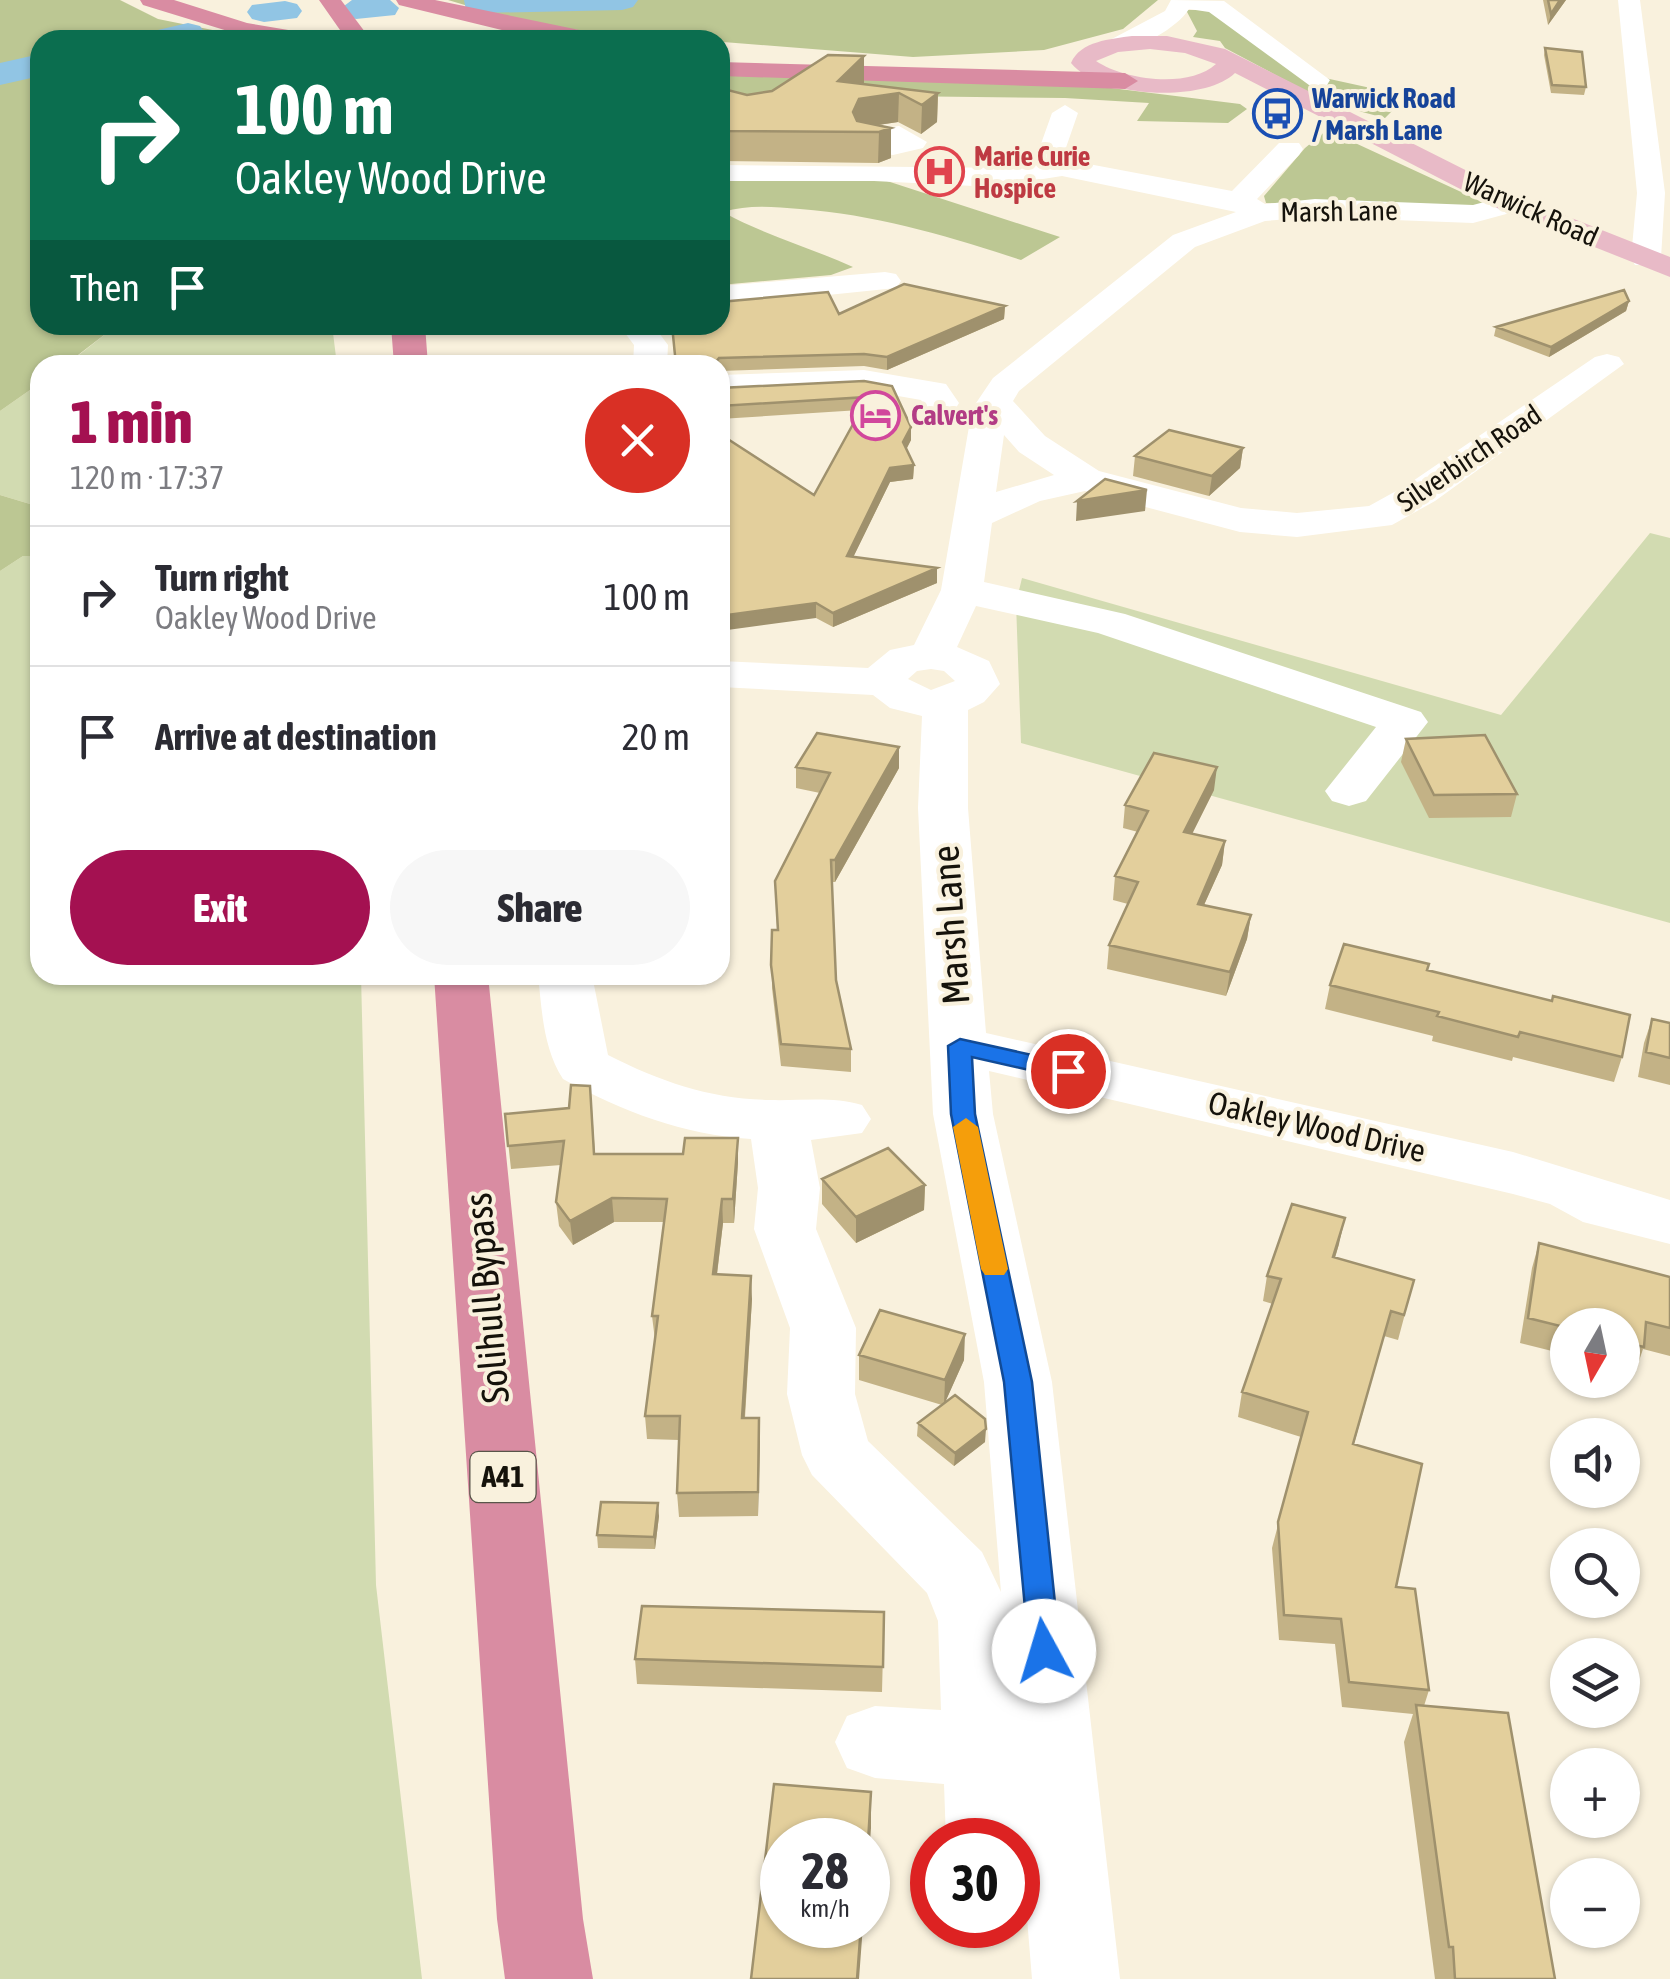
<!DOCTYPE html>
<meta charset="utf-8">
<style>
:root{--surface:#fff;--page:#f7f7f7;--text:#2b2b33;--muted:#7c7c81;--line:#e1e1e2;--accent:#a41151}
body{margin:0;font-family:"Asap Condensed",sans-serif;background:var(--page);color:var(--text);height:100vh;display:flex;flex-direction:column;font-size:38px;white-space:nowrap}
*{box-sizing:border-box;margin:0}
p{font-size:32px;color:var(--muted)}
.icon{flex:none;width:55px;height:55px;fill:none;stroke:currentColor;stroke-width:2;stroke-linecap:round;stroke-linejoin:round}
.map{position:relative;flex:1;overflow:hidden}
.drawer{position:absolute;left:30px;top:355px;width:700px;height:630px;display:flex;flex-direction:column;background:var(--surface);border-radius:30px;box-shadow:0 2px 8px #0004}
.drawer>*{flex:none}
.hud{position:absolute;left:30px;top:30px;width:700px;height:305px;border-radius:30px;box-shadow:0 2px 8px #0004;background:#0b6e4f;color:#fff;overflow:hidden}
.needle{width:65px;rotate:189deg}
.tools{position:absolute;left:1550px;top:1308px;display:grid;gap:20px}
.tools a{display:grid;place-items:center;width:90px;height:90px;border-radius:50%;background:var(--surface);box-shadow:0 2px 8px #0004;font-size:50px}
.speed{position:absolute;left:760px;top:1818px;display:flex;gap:20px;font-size:50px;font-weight:700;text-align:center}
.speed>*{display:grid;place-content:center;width:130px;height:130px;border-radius:50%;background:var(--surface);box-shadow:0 2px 8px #0004;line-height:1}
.speed small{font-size:25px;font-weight:400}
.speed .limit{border:15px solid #d22;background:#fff;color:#111}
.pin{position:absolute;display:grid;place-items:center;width:85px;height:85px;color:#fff;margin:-42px;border:5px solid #fff;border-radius:50%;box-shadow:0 2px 10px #0007}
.me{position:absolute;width:110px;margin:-55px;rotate:354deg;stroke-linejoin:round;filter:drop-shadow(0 0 8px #0008)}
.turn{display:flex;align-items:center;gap:35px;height:210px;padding:0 40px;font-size:45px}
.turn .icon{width:130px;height:130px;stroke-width:2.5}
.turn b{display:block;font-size:70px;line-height:85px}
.then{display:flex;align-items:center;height:95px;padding:0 40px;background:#0003;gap:20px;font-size:38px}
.round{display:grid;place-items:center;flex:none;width:105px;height:105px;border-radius:52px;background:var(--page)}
.head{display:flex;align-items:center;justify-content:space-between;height:170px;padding:0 40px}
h1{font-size:60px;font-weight:800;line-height:75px;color:var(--accent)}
.action{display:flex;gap:20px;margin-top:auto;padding:20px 40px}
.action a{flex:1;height:115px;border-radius:60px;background:var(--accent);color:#fff;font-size:40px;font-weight:800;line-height:115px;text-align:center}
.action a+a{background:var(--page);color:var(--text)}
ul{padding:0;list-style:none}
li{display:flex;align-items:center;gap:30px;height:140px;padding:0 40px;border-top:2px solid var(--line)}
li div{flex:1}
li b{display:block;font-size:38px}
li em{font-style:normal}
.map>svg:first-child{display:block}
.green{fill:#d2dbb1}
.forest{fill:#bcc793}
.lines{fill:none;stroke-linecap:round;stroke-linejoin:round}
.river{fill:#91c5e4;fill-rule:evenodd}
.minor{fill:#fff;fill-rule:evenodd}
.major{fill:#e8bac7;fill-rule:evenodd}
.highway{fill:#d98ca2;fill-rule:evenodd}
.wall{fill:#c3b286}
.shaded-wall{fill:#9f916d}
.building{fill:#e3cf9c;stroke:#9f916d;stroke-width:2.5}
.route{fill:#1a73e8;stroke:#114b97;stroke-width:2.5}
.slow{fill:#f59e0b}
.labels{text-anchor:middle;stroke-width:8;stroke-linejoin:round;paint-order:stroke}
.far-transit-label{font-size:28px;font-weight:bold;fill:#164399;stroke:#f9f1dd;text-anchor:start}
.far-health-label{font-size:28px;font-weight:bold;fill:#be3a42;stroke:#f9f1dd;text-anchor:start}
.far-street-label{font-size:28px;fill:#15120b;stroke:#f9f1dd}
.far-hotel-label{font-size:28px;font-weight:bold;fill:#b23c85;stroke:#f9f1dd;text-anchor:start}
.shield{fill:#f9f1dd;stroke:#59554a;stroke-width:2.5}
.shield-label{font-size:30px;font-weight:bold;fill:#15120b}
.street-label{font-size:32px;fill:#15120b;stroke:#f9f1dd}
.near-street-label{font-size:38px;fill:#15120b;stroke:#f9f1dd}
</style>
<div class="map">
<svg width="1670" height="1979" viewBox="0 0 1670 1979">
<rect width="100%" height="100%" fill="#f9f1dd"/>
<path class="green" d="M117 325H332L337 365H66Z
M40 383V507L0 495V411Z
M1650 533 1670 538V923L1021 743 1016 603 1022 578 1501 715Z
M23 556 40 557V975H361L376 1585 422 1979H0V571Z"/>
<path class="forest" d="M0 0H120L158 19 262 40H40V325H117L65 365H40V383L0 411Z
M448 0H1158L1123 29 1044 50 913 57 585 31 522 22Z
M1186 10H1219L1325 78 1389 92 1400 103 1385 118 1328 103 1225 48 1220 41 1193 37 1197 31Z
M720 75 1079 84 1240 104 1247 109 1228 123 1137 121 1149 103 1065 98 720 94Z
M1327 130 1472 197 1483 203 1473 209 1266 203 1264 196 1305 148Z
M720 181H887L1060 237 1021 260C947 236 878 215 800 209 773 207 749 204 723 212 764 235 809 247 853 267L831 275 720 285Z
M0 495 40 507V557L23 556 0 571Z"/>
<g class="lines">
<path class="river" d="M352 0H390L399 8 395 15 356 19 344 16 340 9Z
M464 0H638L633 7 622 10 478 13 466 10Z
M285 1 297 4 302 11 297 18 264 22 252 19 247 12 252 5Z
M188 23 200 26 205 33 200 40H140L145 33Z
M40 54V76L0 85V63Z"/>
<path class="minor" d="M1171 0 1224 1 1330 80 1327 85H1309L1209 12 1189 9C1178 28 1129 56 1108 51L1104 46 1108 41 1165 11Z
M1618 0H1640L1665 193 1661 258 1657 265H1635L1631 258 1637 193Z
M1065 105 1078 113 1062 159 1232 191 1279 143H1299L1303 149 1299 155 1257 199 1265 204 1315 199 1473 205 1511 195 1521 198 1526 204 1521 210 1473 223 1315 217 1265 221 1195 247 1019 391 1013 401 1045 436 1099 471 1241 508 1297 513 1369 506 1407 485 1595 357 1607 354 1619 357 1624 364 1435 501 1392 525 1297 537 1240 532 1085 491 1040 501 992 523 984 582 1125 614 1421 712 1428 722 1366 801 1349 806 1332 801 1325 791 1376 727 1098 633 976 606 957 647 989 661 1000 684 984 702 968 710V808L986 1033 1513 1152 1670 1200V1244L1583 1222 1550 1204 1513 1194 989 1071 993 1114 1052 1382 1120 1979H1032L1022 1857 1018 1868V1840H946L944 1784 875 1778 847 1768 835 1742 847 1716 875 1706 941 1710 938 1621 927 1593 812 1475 802 1455 787 1394 790 1328 754 1229 758 1188 751 1139C684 1135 621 1111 563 1079 543 1048 542 1011 538 975H592L608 1055C661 1082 711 1099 770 1100 801 1101 832 1096 862 1105L871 1119 862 1133 811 1140 820 1188 816 1229 856 1328 855 1394 868 1441 982 1552 1001 1592 984 1382 933 1114 918 808 922 716 890 708 873 695 720 687V661L868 668 890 650 914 645 941 590 972 409 993 378 1173 235 1236 212 1062 176 993 187 874 181H720V165L1021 168 1017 162 1021 156 1037 155 1052 113ZM1004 435 1019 452 1054 475 996 492ZM931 669 944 671 955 681 931 690 908 679 917 671Z
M899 126 927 142 923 148 893 155 860 149 856 143 859 132Z
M885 272 896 274 901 281 896 288 720 306V286Z
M619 325H653L668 345 667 365H633L634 345Z
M864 370 946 384 959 403 954 411 941 414 928 411 921 400 864 390 720 397V375Z"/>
<path class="major" d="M1132 36H1167L1225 49 1521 198 1670 257V277L1501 210 1235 73C1203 104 1098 97 1071 63 1080 41 1111 39 1132 36ZM1150 49 1185 53 1216 64C1189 89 1124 80 1096 61L1118 52Z"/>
<path class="highway" d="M140 0H174L247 23 318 35 322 40 244 36 143 5Z
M319 0H341L371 40H347Z
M396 0H435L594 33 606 40 527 36 399 5Z
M720 62 1125 73 1138 81 1125 89 720 76Z
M391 325H425L428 365H394Z
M434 975H488L583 1919 593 1979H505L497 1919Z"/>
</g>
<path class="wall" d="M1543 0H1566L1548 25Z
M1545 48 1586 87 1584 95 1551 93 1544 55Z
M864 84 938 93 937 122 921 134 898 122 878 125 891 158 878 163 720 161V88L747 95Z
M1629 301 1626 311 1549 357 1494 336 1496 327Z
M1005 306 1004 319 887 370 864 366 720 371V365H675L672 330 667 325H720L839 314Z
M864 381 911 440 906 449 914 465 913 479 890 482 853 557 937 568V583L833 627 816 618 814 495 860 410 720 419V388Z
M1243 448 1240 468 1209 496 1133 476 1135 456Z
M1406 739 1517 794 1511 817 1429 818 1401 762Z
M796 767 899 768 835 882H832L836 980 851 1049V1072L781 1066 772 988V930H777L775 881 820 793 796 788Z
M1214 790 1192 834 1225 841 1222 865 1204 905 1251 915 1247 939 1226 996 1107 969 1109 945 1128 904 1113 900 1115 876 1138 832 1123 828 1125 805Z
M1428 970 1622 1057 1614 1082 1513 1057 1512 1061 1432 1041 1433 1036 1325 1009 1330 985Z
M1652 1019 1670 1023V1085L1638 1077 1644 1043Z
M569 1108 592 1109 595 1154 738 1162 734 1223H723L717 1275 752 1299 745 1418H759L758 1516 679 1517 677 1493 679 1440 647 1439 645 1416 655 1340 652 1316 664 1222H614L573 1245 559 1226 556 1202 561 1165 511 1169 505 1114Z
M822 1179 925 1185 924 1210 856 1243 822 1204Z
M1539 1243 1670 1277V1356L1643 1349 1635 1373 1622 1369V1325H1568V1355L1520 1343 1532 1268Z
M1339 1244 1335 1258 1414 1280 1398 1340 1384 1336 1354 1444 1396 1587 1429 1690 1424 1706 1555 1979H1435L1404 1742 1413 1714 1342 1707 1335 1644 1279 1640 1272 1548 1301 1437 1238 1417 1242 1392 1273 1304 1263 1301 1267 1276Z
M859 1355 964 1360 945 1402 985 1442 954 1466 917 1436 918 1423 942 1405 859 1380Z
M659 1516 655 1549 598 1548 597 1535Z
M884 1612 882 1692 637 1684 635 1659Z"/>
<path class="shaded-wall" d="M1560 0H1566L1548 25 1551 14Z
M864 56V84L838 81Z
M899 93 898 122 858 128 853 112 859 99Z
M938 93 937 122 921 134 922 105Z
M891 128V158L878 163 879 132Z
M1629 301 1626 311 1549 357 1551 347Z
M1005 306 1004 319 887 370V357Z
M911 427V440L903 456V442Z
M1243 448 1240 468 1209 496 1212 476Z
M914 465 913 479 890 482 847 570V556L890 468Z
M1147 490 1145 511 1076 521 1077 501Z
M937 568V583L833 627V613Z
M816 603V618L720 631V616Z
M899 747V768L835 882V860Z
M1217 767 1214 790 1181 856 1184 832Z
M1225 841 1222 865 1194 927 1198 904Z
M1251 915 1247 939 1226 996 1230 972Z
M738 1138V1162L734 1223 733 1199Z
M925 1185 924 1210 856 1243V1217Z
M612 1198 614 1222 573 1245 570 1221Z
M722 1199 723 1223 714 1298 713 1274Z
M1345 1218 1339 1244 1327 1283 1333 1257Z
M751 1276 752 1299 743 1442 742 1418Z
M965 1334 964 1360 944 1405 945 1380Z
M759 1418 760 1442 758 1516V1492Z
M986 1429 985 1442 954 1466 955 1453Z
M658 1503 659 1516 655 1549 654 1537Z
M871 1792V1828L868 1869V1842Z
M861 1925H863L859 1979H857Z"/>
<path class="building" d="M1548 0H1560L1551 14Z
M1545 48 1582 52 1586 87 1552 85Z
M828 55 864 56 838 81 938 93 922 105 899 93 859 99 853 112 857 121 891 128 879 132 720 131V88L747 95 772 91Z
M904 284 1005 306 887 357 864 354 719 358 716 362V365H676L672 325H720V302L828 292 839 314Z
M1624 290 1629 301 1551 347 1496 327Z
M864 381 892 386 911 427 903 442 914 465 890 468 847 556 937 568 833 613 816 603 720 616V434L814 495 868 397 720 406V388Z
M1169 430 1243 448 1212 476 1135 456Z
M1105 479 1147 490 1077 501Z
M817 733 899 747 835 860H831L836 980 851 1049 781 1044 771 965 772 930H778L775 881 830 773 796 767Z
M1485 735 1517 794 1434 795 1406 739Z
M1154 753 1217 767 1184 832 1225 841 1198 904 1251 915 1230 972 1109 945 1138 882 1115 876 1148 811 1125 805Z
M1344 944 1429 964 1427 970 1552 1001 1553 996 1630 1015 1622 1057 1520 1032 1518 1037 1437 1016 1439 1012 1330 985Z
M1652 1019 1670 1023V1058L1646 1052Z
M571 1085 590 1086 594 1154H683L685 1138H738L733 1199H722L713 1274 751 1276 742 1418H759L758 1492 677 1493 680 1416H645L658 1316H652L667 1199 612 1198 570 1221 556 1202 564 1141 508 1146 505 1114 569 1108Z
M888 1148 925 1185 856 1217 822 1179Z
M1292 1204 1345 1218 1333 1257 1414 1280 1404 1315 1391 1311 1353 1444 1422 1464 1396 1587 1415 1589 1429 1690 1349 1682 1341 1619 1284 1615 1278 1522 1308 1412 1242 1392 1281 1279 1267 1276Z
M1539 1243 1670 1277V1328L1646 1322 1644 1347 1622 1342V1325H1568V1328L1528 1318Z
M880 1310 965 1334 945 1380 859 1355Z
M955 1395 985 1419 986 1429 955 1453 918 1423Z
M601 1502 658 1503 654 1537 597 1535Z
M642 1606 884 1612 883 1667 635 1659Z
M1416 1705 1508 1713 1555 1979H1455L1453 1947H1449Z
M774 1784 871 1792 868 1842V1840H782V1925H861L857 1979H751Z"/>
<path class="route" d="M960 1039 1068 1063 1080 1071 1068 1079 972 1057 975 1114 1032 1382 1060 1651 1056 1661 1044 1665 1033 1661 1029 1651 1004 1382 951 1114 948 1046Z"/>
<path class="slow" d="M966 1118 978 1127 1008 1269 1004 1275H985L981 1269 953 1127Z"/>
<defs>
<symbol id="bus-ring" viewBox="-11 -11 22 22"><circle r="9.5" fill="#f9f1dd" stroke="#1a4fb4" stroke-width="1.5"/><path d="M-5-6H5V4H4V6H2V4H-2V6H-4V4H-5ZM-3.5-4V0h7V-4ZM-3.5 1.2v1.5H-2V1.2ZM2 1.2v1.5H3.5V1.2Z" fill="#1a4fb4"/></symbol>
<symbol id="hospital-ring" viewBox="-11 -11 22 22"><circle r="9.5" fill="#f9f1dd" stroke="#e0444e" stroke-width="1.5"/><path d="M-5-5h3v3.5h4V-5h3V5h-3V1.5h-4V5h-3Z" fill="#e0444e"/></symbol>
<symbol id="hotel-ring" viewBox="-11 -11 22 22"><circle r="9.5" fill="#f9f1dd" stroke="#d1479c" stroke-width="1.5"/><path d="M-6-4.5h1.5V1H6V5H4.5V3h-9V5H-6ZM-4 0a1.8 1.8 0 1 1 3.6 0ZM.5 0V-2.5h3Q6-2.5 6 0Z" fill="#d1479c"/></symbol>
</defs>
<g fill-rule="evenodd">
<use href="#bus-ring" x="1250" y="86" width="55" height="55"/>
<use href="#hospital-ring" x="912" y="144" width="55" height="55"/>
<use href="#hotel-ring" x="848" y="388" width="55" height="55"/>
</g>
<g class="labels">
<g class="far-transit-label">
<text x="1312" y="108">Warwick Road<tspan x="1312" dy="32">/ Marsh Lane</tspan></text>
</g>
<g class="far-health-label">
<text x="974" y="166">Marie Curie<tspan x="974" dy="32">Hospice</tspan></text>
</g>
<g class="far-street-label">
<text transform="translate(1531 209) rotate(24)" y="10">Warwick Road</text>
<text transform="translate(1339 211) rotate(-1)" y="10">Marsh Lane</text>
<text transform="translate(1469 458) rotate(-34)" y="10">Silverbirch Road</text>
</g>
<g class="far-hotel-label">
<text x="911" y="425">Calvert's</text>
</g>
<rect class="shield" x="470.5" y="1452" width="65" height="50" rx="8"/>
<g class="shield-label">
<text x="503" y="1487">A41</text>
</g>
<g class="street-label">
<text transform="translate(1317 1127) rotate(13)" y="11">Oakley Wood Drive</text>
</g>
<g class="near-street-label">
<text transform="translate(951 925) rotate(-94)" y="13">Marsh Lane</text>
<text transform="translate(487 1298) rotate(-95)" y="13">Solihull Bypass</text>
</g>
</g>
</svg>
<div class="tools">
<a><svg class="needle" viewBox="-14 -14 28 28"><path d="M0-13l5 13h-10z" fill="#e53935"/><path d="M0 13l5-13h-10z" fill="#7c7c81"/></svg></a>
<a><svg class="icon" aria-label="sound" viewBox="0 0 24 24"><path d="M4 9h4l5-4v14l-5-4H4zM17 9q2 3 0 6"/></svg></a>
<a><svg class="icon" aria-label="search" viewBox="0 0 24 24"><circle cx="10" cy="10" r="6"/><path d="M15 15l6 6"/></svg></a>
<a><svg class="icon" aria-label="layers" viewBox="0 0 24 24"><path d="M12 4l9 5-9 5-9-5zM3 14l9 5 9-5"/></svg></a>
<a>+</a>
<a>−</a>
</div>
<div class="speed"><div>28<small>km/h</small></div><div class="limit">30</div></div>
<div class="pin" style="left:1068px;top:1071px;background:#d93025"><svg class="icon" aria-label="arrive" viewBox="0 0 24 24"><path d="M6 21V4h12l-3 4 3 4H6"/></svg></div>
<svg class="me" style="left:1044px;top:1651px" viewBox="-20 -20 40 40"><circle r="19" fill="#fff"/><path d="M0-13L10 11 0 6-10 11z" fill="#1a73e8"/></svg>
<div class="hud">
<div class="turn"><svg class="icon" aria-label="right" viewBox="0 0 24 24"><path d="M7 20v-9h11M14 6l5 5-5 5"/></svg><div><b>100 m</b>Oakley Wood Drive</div></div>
<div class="then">Then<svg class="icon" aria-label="arrive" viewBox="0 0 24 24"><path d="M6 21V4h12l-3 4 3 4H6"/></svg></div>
</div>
<section class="drawer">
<div class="head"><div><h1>1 min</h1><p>120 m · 17:37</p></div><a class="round" style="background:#d93025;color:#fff"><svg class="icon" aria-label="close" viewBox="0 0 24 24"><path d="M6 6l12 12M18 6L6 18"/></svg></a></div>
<ul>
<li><svg class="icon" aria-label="right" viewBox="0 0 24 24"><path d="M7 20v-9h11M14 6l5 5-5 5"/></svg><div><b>Turn right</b><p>Oakley Wood Drive</p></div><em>100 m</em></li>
<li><svg class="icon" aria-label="arrive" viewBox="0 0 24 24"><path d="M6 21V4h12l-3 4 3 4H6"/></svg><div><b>Arrive at destination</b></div><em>20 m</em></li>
</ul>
<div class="action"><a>Exit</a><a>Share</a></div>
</section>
</div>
